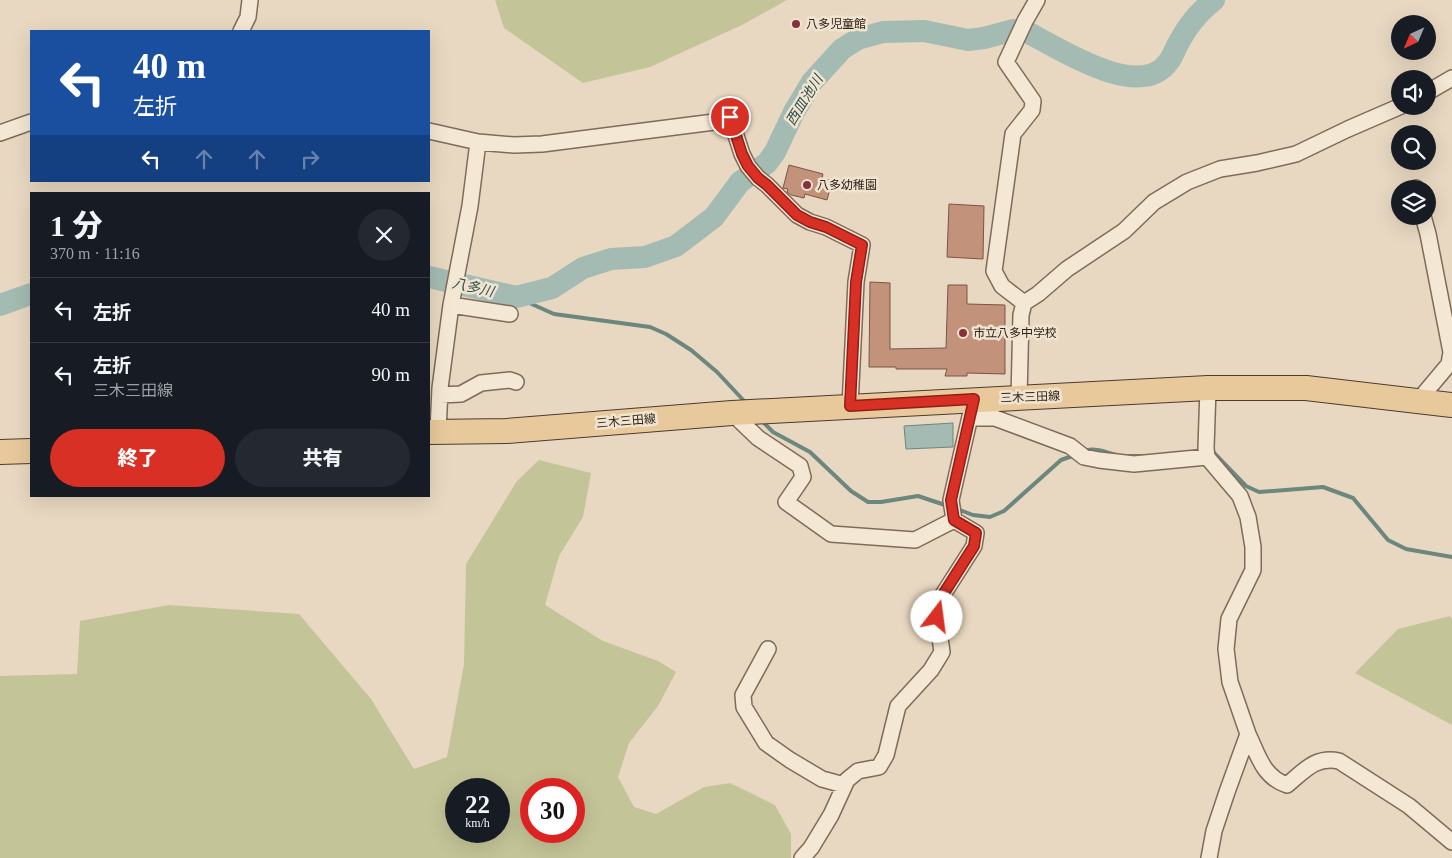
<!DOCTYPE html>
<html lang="ja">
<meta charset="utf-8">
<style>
:root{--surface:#171b24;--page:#242831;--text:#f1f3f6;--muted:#9ea1a6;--line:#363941;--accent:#d93025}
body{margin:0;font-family:"Times New Roman","Noto Sans JP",serif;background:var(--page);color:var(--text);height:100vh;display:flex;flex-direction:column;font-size:19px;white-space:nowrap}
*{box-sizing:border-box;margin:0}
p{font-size:16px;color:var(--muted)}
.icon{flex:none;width:28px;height:28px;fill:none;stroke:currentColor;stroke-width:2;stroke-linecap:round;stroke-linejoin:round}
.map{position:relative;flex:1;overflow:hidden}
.panel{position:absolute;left:30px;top:192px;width:400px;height:305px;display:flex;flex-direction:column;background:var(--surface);border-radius:0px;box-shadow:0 5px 20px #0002}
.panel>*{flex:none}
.top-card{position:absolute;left:30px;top:30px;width:400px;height:152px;border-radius:0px;box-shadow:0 5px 20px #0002;background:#1a4fa0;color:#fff;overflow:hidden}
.needle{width:32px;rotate:224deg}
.fabs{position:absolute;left:1391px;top:15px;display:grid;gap:10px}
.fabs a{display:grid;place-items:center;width:45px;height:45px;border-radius:50%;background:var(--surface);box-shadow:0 5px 20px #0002;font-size:25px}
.speed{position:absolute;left:445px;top:778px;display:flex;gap:10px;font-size:25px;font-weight:700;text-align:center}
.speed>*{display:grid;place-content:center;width:65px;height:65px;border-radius:50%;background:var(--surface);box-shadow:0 5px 20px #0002;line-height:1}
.speed small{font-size:12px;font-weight:400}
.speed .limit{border:8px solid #d22;background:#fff;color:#111}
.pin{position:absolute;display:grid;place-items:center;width:42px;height:42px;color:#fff;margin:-21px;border:2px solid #fff;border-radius:50%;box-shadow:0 1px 5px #0007}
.me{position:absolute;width:55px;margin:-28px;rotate:15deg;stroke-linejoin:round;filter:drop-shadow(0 0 4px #0008)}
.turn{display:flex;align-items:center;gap:18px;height:105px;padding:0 20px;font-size:22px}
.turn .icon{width:65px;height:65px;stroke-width:2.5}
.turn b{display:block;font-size:35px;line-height:42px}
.lanes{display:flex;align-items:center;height:48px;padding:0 20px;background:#0003;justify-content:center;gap:25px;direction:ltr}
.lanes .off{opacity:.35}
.round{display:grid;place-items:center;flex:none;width:52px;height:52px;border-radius:26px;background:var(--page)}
.headline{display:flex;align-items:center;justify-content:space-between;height:85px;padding:0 20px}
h1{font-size:30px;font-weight:800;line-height:38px}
.button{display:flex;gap:10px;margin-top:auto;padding:10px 20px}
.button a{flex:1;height:58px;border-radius:30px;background:var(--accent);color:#fff;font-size:20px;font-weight:800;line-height:58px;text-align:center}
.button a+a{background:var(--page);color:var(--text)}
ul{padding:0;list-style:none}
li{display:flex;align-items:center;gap:15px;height:65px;padding:0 20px;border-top:1px solid var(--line)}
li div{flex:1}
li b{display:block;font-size:19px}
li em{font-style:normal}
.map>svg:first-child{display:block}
.green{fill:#c3c497;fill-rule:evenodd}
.water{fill:#a3bbb2;stroke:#6c877e}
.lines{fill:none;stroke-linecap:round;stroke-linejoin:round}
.stream{stroke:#6c877e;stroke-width:4}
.river{stroke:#a3bbb2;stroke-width:22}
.building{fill:#c2927b;stroke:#7b5444}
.street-casing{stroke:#7f6b5b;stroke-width:18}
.primary-casing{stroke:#4d3a2f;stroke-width:26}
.street{stroke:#f4e7d3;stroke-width:15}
.primary{stroke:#e8c99c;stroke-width:24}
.route-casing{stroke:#8d1f18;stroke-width:12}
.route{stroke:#d93025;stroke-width:9}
.poi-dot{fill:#87323b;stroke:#f0e4d0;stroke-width:2}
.labels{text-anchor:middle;stroke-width:5;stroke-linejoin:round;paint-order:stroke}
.poi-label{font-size:12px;fill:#31251d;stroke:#f0e4d0;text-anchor:start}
.street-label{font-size:12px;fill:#31251d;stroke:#f0e4d0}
.water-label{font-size:14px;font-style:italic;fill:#2e4f49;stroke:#f0e4d0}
</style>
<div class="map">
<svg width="1452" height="858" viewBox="0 0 1452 858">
<rect width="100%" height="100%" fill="#e8d8c1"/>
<path class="green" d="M495 0H787L742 25 650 67 583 83 504 28Z
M539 460 591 473 583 517 559 556 545 605 603 641 658 661 676 672 658 706 629 743 618 777 634 807 656 814 704 787 730 783 775 805 791 834V858H0V676L77 674 80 621 169 605 299 614 371 699 414 769 447 757 464 664 466 564 517 481ZM456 789H499V831H456ZM531 789H574V831H531Z
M1450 616 1452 619V725L1355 673 1398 629Z"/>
<path class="water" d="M953 423V447L906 449 904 426Z"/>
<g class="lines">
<path class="stream" d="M516 297 554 314 650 327 666 334 691 350 717 372 746 403
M761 420 773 432 810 452 851 491 868 502H881L918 496 948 506
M1084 451C1094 447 1106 452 1116 455
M1210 452 1214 453 1246 486 1259 492 1323 487 1353 498 1388 540 1406 549 1452 557
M1125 456H1143
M957 509 973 515 990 517 1004 511 1061 460 1075 455"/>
<path class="river" d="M429 277 516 297 552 288 583 268 611 259 645 257 676 246 714 217 740 182 767 163 775 152 794 112 812 82 842 49 858 39 883 32 924 31 968 40 984 38 1014 30 1027 32C1058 48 1141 103 1169 61 1173 56 1175 49 1178 44 1188 25 1198 13 1214 0
M0 305 31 294"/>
</g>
<path class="building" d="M789 165 823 174 822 178 832 181 827 200 805 194 804 198 791 195 787 192 788 189 783 188Z
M949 204 984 206 983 259 947 257Z
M870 282 890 283V349L946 348 948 285H967V304L1005 305V374L967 373V376H945L947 369H896V367H869Z"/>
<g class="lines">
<defs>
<path id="street" d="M241 31 248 17 250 0
M1428 92 1452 78
M429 131 478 142 514 145 542 144 714 122 730 117 742 154 748 166 758 178 767 185 797 215 810 222 826 227 862 245 856 282 850 406
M0 133 31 122
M1416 188V189
M1024 303 1002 286 994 271 1013 134 1032 110 1033 101 1006 62 1025 21 1037 0
M451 305 510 314
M1208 388 1206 448 1207 457 1240 496 1248 517 1253 547V570L1229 619 1226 649 1230 682 1248 734 1227 792 1214 831 1209 858
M440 395 461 394 481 383 510 380 516 382
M1019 398 1021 315 1024 303 1038 294 1067 269 1124 231 1154 202 1187 182 1220 169 1257 163 1296 154 1348 129 1401 106
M1418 401 1449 364 1451 352 1428 234 1423 216
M732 413 758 438 800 466 803 477 786 502 831 534 915 540 954 520
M970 418H995L1070 446 1084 457 1099 460 1134 464 1207 457
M438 432 440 388 451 305 470 206 478 142
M768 649 743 695 744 707 766 743 790 760 822 779 844 785
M1248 734C1258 755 1263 777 1287 785 1304 771 1315 756 1339 761L1409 806 1452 842
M802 858 811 848 831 815 847 780 858 771 879 767 886 755 898 706 931 670 942 652 937 617V604L974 546 976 533 954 520 951 500 974 399"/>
<path id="primary" d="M429 432 506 431 732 413 1208 388H1306L1452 405
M0 452 31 451"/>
</defs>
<use href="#street" class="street-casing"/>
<use href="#primary" class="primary-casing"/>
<use href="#street" class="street"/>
<use href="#primary" class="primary"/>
</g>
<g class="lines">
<defs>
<path id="route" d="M730 117 742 154 748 166 758 178 767 185 797 215 810 222 826 227 862 245 856 282 850 406 974 399 951 500 954 520 976 533 974 546 937 604V617"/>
</defs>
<use href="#route" class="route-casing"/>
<use href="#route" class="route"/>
</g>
<g class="poi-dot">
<circle cx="796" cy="24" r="5"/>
<circle cx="807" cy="185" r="5"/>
<circle cx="963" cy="333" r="5"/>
</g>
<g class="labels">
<g class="poi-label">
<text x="806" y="28">八多児童館</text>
<text x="817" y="189">八多幼稚園</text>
<text x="973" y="337">市立八多中学校</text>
</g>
<g class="street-label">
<text transform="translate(1030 397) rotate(-2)" y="4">三木三田線</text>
<text transform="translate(626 421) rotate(-5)" y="4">三木三田線</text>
</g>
<g class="water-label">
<text transform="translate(804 100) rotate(-58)" y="5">西皿池川</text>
<text transform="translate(473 287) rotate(13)" y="5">八多川</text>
</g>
</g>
</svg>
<div class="fabs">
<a><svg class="needle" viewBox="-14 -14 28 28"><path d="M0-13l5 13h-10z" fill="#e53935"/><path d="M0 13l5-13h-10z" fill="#9ea1a6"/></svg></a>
<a><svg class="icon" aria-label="sound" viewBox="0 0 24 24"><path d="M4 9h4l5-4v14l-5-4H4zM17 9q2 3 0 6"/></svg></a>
<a><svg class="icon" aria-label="search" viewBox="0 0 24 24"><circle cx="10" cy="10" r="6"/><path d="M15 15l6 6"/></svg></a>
<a><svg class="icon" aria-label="layers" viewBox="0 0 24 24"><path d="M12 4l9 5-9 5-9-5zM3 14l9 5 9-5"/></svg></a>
</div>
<div class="speed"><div>22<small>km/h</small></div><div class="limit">30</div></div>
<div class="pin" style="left:730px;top:117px;background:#d93025"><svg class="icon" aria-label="arrive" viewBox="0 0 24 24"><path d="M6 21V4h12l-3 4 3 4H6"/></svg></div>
<svg class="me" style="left:937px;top:617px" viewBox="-20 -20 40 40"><circle r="19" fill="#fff"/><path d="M0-13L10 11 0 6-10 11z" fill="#d93025"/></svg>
<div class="top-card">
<div class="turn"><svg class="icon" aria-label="left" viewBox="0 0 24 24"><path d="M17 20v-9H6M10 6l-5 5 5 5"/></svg><div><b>40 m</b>左折</div></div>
<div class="lanes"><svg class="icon" aria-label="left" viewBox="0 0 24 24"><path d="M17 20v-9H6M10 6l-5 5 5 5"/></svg><svg class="icon off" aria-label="ahead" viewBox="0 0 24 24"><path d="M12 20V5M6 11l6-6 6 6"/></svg><svg class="icon off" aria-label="ahead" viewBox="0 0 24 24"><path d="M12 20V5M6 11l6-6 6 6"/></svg><svg class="icon off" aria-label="right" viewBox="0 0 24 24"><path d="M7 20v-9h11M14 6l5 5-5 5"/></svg></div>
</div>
<section class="panel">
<div class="headline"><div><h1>1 分</h1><p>370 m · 11:16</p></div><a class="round"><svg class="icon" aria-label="close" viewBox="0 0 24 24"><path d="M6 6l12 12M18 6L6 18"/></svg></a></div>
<ul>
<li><svg class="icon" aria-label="left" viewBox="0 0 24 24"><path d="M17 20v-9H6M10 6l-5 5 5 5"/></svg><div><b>左折</b></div><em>40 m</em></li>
<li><svg class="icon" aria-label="left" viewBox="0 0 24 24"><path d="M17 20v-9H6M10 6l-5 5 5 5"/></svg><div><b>左折</b><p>三木三田線</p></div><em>90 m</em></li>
</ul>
<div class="button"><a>終了</a><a>共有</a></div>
</section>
</div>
